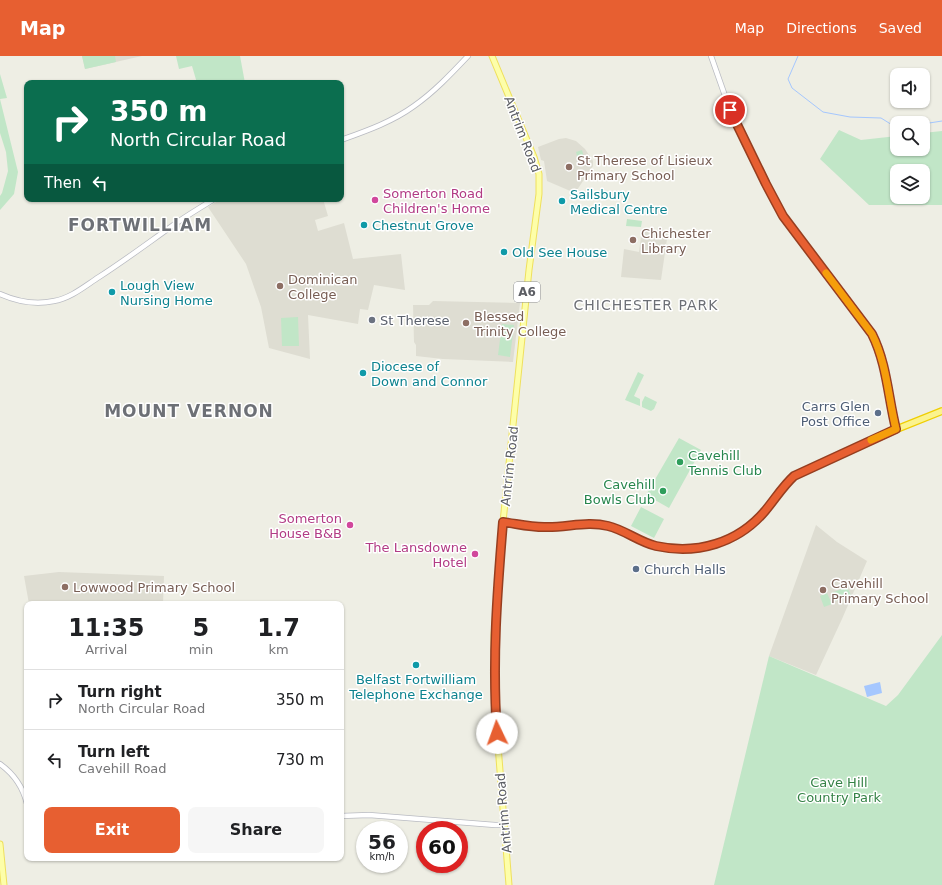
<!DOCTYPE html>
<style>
:root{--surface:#fff;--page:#f6f6f6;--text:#202124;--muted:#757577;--line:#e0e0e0;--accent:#e75f31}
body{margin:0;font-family:"DejaVu Sans",sans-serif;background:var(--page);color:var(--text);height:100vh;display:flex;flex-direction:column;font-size:15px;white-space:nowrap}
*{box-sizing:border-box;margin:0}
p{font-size:13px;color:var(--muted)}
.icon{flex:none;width:22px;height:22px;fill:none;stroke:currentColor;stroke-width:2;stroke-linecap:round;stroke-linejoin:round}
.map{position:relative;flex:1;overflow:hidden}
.details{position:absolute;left:24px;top:545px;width:320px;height:260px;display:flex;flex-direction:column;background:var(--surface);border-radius:8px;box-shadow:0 1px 3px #0004}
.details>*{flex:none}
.hud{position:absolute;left:24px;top:24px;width:320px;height:122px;border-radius:8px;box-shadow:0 1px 3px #0004;background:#0b6e4f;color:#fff;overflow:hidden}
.fabs{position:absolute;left:890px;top:12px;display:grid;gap:8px}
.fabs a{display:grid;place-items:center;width:40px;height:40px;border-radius:8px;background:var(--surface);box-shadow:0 1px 3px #0004;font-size:20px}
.speed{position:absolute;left:356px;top:765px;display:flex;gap:8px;font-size:20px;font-weight:700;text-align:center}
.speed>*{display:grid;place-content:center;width:52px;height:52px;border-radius:50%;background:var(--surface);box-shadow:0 1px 3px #0004;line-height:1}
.speed small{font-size:10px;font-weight:400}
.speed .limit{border:6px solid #d22;background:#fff;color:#111}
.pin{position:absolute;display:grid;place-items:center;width:34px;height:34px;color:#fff;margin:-17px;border:2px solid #fff;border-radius:50%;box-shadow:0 1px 4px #0007}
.me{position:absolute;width:44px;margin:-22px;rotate:357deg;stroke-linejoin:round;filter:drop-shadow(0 0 3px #0008)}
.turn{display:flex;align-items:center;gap:14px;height:84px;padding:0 20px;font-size:18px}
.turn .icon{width:52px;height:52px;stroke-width:2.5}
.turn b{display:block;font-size:28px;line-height:34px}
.then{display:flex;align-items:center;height:38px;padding:0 20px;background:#0003;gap:8px;font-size:15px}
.eta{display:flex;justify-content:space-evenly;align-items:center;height:68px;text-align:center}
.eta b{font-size:24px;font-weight:600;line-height:28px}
.action{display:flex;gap:8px;margin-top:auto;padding:8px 20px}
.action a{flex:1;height:46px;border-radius:8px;background:var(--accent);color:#fff;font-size:16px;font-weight:600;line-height:46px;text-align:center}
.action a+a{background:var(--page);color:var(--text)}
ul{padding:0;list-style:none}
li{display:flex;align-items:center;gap:12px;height:60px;padding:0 20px;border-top:1px solid var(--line)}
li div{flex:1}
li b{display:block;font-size:15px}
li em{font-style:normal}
header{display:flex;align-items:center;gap:24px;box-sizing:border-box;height:56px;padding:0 20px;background:var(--accent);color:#fff}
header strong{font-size:19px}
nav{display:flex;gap:22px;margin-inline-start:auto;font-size:14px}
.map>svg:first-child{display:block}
.education{fill:#deddd2}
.green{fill:#c1e6c7;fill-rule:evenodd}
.water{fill:#a5c7fe}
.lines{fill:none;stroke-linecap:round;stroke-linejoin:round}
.stream{stroke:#a5c7fe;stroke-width:1}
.secondary-casing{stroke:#b9bbc2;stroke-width:6}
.primary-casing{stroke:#efe05c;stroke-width:7}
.highway-casing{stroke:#efce03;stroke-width:8}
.secondary{stroke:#fff;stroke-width:4.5}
.primary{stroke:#fdfea9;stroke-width:5}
.highway{stroke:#fbf38e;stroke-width:5.5}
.route-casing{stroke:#963e20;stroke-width:10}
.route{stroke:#e75f31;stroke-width:7}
.slow{stroke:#f59e0b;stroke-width:7}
.education-dot{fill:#8d6e63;stroke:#fff;stroke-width:1.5}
.hotel-dot{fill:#d1479c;stroke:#fff;stroke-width:1.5}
.culture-dot{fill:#0f9aa8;stroke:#fff;stroke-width:1.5}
.worship-dot{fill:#6b7280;stroke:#fff;stroke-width:1.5}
.service-dot{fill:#5c6f8a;stroke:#fff;stroke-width:1.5}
.leisure-dot{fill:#2e9e5b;stroke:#fff;stroke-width:1.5}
.labels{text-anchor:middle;stroke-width:3;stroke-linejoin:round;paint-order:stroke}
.shield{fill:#fff;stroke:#8d8e92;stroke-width:1}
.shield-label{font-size:12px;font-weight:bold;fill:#5c5e64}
.street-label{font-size:13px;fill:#5c5e64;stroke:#fff}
.education-label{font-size:13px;fill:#785e54;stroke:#fff;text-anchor:start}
.hotel-label{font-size:13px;fill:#b23c85;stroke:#fff;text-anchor:end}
.culture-label{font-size:13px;fill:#0d838f;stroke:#fff;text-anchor:start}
.worship-label{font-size:13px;fill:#5b616d;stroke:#fff;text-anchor:start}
.service-label{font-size:13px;fill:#4e5e75;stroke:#fff;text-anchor:end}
.leisure-label{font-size:13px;fill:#27864d;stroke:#fff;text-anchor:start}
.park-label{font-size:13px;fill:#358246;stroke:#fff}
.neighbourhood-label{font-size:14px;letter-spacing:1px;fill:#6d7076;stroke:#fff}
.district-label{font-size:17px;font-weight:bold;letter-spacing:1px;fill:#6d7076;stroke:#fff}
</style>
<header>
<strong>Map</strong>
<nav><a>Map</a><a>Directions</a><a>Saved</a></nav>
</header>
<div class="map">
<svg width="942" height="829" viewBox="0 0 942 829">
<rect width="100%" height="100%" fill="#eeeee4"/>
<path class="education" d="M82 0H142L85 13Z
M566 82 576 85 585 93 593 105V110L575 137 547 125 544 105 541 104 538 91 559 83Z
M221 143H323L328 160 315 164 318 175 344 167 353 203 401 198 405 234 374 229 368 254 360 253 358 268 308 259 310 303 269 292 261 251 246 208 208 151Z
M642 173 668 176 661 224 621 221 624 193 639 196Z
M433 245 520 247 513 306 443 303 416 300V289L414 286 413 249H429Z
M816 469 837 486 867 505 842 563 816 619 769 600Z
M59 516 164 520 163 548H29L24 520Z"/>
<path class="green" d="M82 0H115L116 6 85 13Z
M176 0H240L245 27H197L192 10 179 13Z
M0 18 7 42 0 43 18 116 14 138 0 154V140L2 137 8 115 6 96 0 77Z
M839 74 861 84 897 80V93H923V77L942 75V149H869L820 103ZM897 115H923V141H897Z
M582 94 585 105 579 107 576 96Z
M627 163 642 165 641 171 626 170Z
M298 261 299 290H282L281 262Z
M502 268 514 269 510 301 498 299Z
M638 316 644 319 634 340 640 343V350L625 344Z
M645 340 657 346 654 353 651 355 642 351V346Z
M679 382 701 394 669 452 646 439Z
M641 451 664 463 654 482 631 470Z
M847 531 851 539 835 545 831 537Z
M827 537 832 548 824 551 820 540Z
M942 579V829H714L769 600 886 650 898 639Z"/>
<path class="water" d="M880 626 882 637 867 641 864 630Z"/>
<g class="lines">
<path class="stream" d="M798 0 788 23 792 32 823 56 850 61 881 62 897 72
M923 68 942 65"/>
<defs>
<path id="secondary" d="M711 0 730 54 766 129 783 160 872 278C887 308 888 341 897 373
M341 84C366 75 392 66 414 50 434 36 451 18 468 0
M0 238C18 246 35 249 54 245 71 242 85 230 99 221 124 205 148 187 172 170 186 160 200 152 214 143
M0 708C14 718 23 731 27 748
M341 760 369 759 495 769H504"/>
<path id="primary" d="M492 0 534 101 539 118V138L529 214 503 466 494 579 496 664 509 829
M0 788 4 829"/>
<path id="highway" d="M503 466C518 468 533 472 548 471 569 471 588 465 608 470 625 474 639 486 656 490 697 499 738 487 765 455 775 443 783 430 794 420L897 373 942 355"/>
</defs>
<use href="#secondary" class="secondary-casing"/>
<use href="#primary" class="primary-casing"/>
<use href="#highway" class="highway-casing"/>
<use href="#secondary" class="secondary"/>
<use href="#primary" class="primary"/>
<use href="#highway" class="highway"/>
</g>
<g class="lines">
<defs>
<path id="route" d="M497 677C492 605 497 538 503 466 518 468 533 472 548 471 569 471 588 465 608 470 625 474 639 486 656 490 697 499 738 487 765 455 775 443 783 430 794 420L896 373C888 341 887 308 872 278L783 160 766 128 730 54"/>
</defs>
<use href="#route" class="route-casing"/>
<use href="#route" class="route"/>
<path class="slow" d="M826 217 872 278C887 308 888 341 896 373L871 384"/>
</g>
<g class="education-dot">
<circle cx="569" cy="111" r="4"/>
<circle cx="633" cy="184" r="4"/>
<circle cx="280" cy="230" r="4"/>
<circle cx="466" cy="267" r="4"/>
<circle cx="65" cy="531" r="4"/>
<circle cx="823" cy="534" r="4"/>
</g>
<g class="hotel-dot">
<circle cx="375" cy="144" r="4"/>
<circle cx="350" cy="469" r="4"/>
<circle cx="475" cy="498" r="4"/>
</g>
<g class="culture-dot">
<circle cx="562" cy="145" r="4"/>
<circle cx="364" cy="169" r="4"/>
<circle cx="504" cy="196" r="4"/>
<circle cx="112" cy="236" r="4"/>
<circle cx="363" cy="317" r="4"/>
<circle cx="416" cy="609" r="4"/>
</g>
<circle class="worship-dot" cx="372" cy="264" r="4"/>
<g class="service-dot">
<circle cx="878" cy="357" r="4"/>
<circle cx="636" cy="513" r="4"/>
</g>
<g class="leisure-dot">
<circle cx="680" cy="406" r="4"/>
<circle cx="663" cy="435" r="4"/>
</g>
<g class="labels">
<rect class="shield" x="514" y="226" width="26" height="20" rx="3"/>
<g class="shield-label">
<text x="527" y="240">A6</text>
</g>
<g class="street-label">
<text transform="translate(523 78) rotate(69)" y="5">Antrim Road</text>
<text transform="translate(509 410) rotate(-84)" y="5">Antrim Road</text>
<text transform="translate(503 757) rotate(-95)" y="5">Antrim Road</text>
</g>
<g class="education-label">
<text x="577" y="109">St Therese of Lisieux<tspan x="577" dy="15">Primary School</tspan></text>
<text x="641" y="182">Chichester<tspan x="641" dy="15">Library</tspan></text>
<text x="288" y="228">Dominican<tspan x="288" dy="15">College</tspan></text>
<text x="474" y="265">Blessed<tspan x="474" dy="15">Trinity College</tspan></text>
<text x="831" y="532">Cavehill<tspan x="831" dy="15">Primary School</tspan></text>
<text x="73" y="536">Lowwood Primary School</text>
</g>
<g class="hotel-label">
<text x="383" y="142" text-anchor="start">Somerton Road<tspan x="383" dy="15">Children's Home</tspan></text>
<text x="342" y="467">Somerton<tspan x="342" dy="15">House B&amp;B</tspan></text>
<text x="467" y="496">The Lansdowne<tspan x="467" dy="15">Hotel</tspan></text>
</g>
<g class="culture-label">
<text x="570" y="143">Sailsbury<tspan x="570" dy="15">Medical Centre</tspan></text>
<text x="372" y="174">Chestnut Grove</text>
<text x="512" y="201">Old See House</text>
<text x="120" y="234">Lough View<tspan x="120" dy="15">Nursing Home</tspan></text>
<text x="371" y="315">Diocese of<tspan x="371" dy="15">Down and Connor</tspan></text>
<text x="416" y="628" text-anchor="middle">Belfast Fortwilliam<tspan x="416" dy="15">Telephone Exchange</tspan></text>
</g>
<g class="worship-label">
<text x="380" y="269">St Therese</text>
</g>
<g class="service-label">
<text x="870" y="355">Carrs Glen<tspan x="870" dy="15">Post Office</tspan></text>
<text x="644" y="518" text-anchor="start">Church Halls</text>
</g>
<g class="leisure-label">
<text x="688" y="404">Cavehill<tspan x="688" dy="15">Tennis Club</tspan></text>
<text x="655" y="433" text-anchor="end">Cavehill<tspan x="655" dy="15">Bowls Club</tspan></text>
</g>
<g class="park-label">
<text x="839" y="731">Cave Hill<tspan x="839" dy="15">Country Park</tspan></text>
</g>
<g class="neighbourhood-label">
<text x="646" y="254">CHICHESTER PARK</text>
</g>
<g class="district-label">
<text x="140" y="175">FORTWILLIAM</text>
<text x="189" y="361">MOUNT VERNON</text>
</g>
</g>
</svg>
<div class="fabs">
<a><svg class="icon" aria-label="sound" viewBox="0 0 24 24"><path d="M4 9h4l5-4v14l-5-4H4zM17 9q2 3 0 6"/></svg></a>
<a><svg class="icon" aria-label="search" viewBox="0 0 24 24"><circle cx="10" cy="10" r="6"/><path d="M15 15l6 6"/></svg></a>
<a><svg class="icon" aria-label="layers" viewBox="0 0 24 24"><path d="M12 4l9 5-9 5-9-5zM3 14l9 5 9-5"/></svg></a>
</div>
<div class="speed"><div>56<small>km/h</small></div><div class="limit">60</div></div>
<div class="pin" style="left:730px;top:54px;background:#d93025"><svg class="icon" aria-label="arrive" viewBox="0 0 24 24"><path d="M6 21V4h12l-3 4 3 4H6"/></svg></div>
<svg class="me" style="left:497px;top:677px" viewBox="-20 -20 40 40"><circle r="19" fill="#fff"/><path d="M0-13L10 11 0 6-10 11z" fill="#e75f31"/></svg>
<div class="hud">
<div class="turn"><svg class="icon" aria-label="right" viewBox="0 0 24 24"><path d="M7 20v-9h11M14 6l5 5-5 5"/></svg><div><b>350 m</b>North Circular Road</div></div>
<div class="then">Then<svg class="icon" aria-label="left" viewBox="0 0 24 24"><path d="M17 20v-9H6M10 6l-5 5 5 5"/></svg></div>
</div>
<section class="details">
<div class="eta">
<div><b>11:35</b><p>Arrival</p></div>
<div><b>5</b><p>min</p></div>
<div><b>1.7</b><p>km</p></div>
</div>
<ul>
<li><svg class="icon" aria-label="right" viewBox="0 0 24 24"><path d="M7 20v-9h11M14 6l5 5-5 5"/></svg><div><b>Turn right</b><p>North Circular Road</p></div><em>350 m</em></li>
<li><svg class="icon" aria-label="left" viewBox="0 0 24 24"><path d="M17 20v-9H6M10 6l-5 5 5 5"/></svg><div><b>Turn left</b><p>Cavehill Road</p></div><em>730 m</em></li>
</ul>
<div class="action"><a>Exit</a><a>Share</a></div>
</section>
</div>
